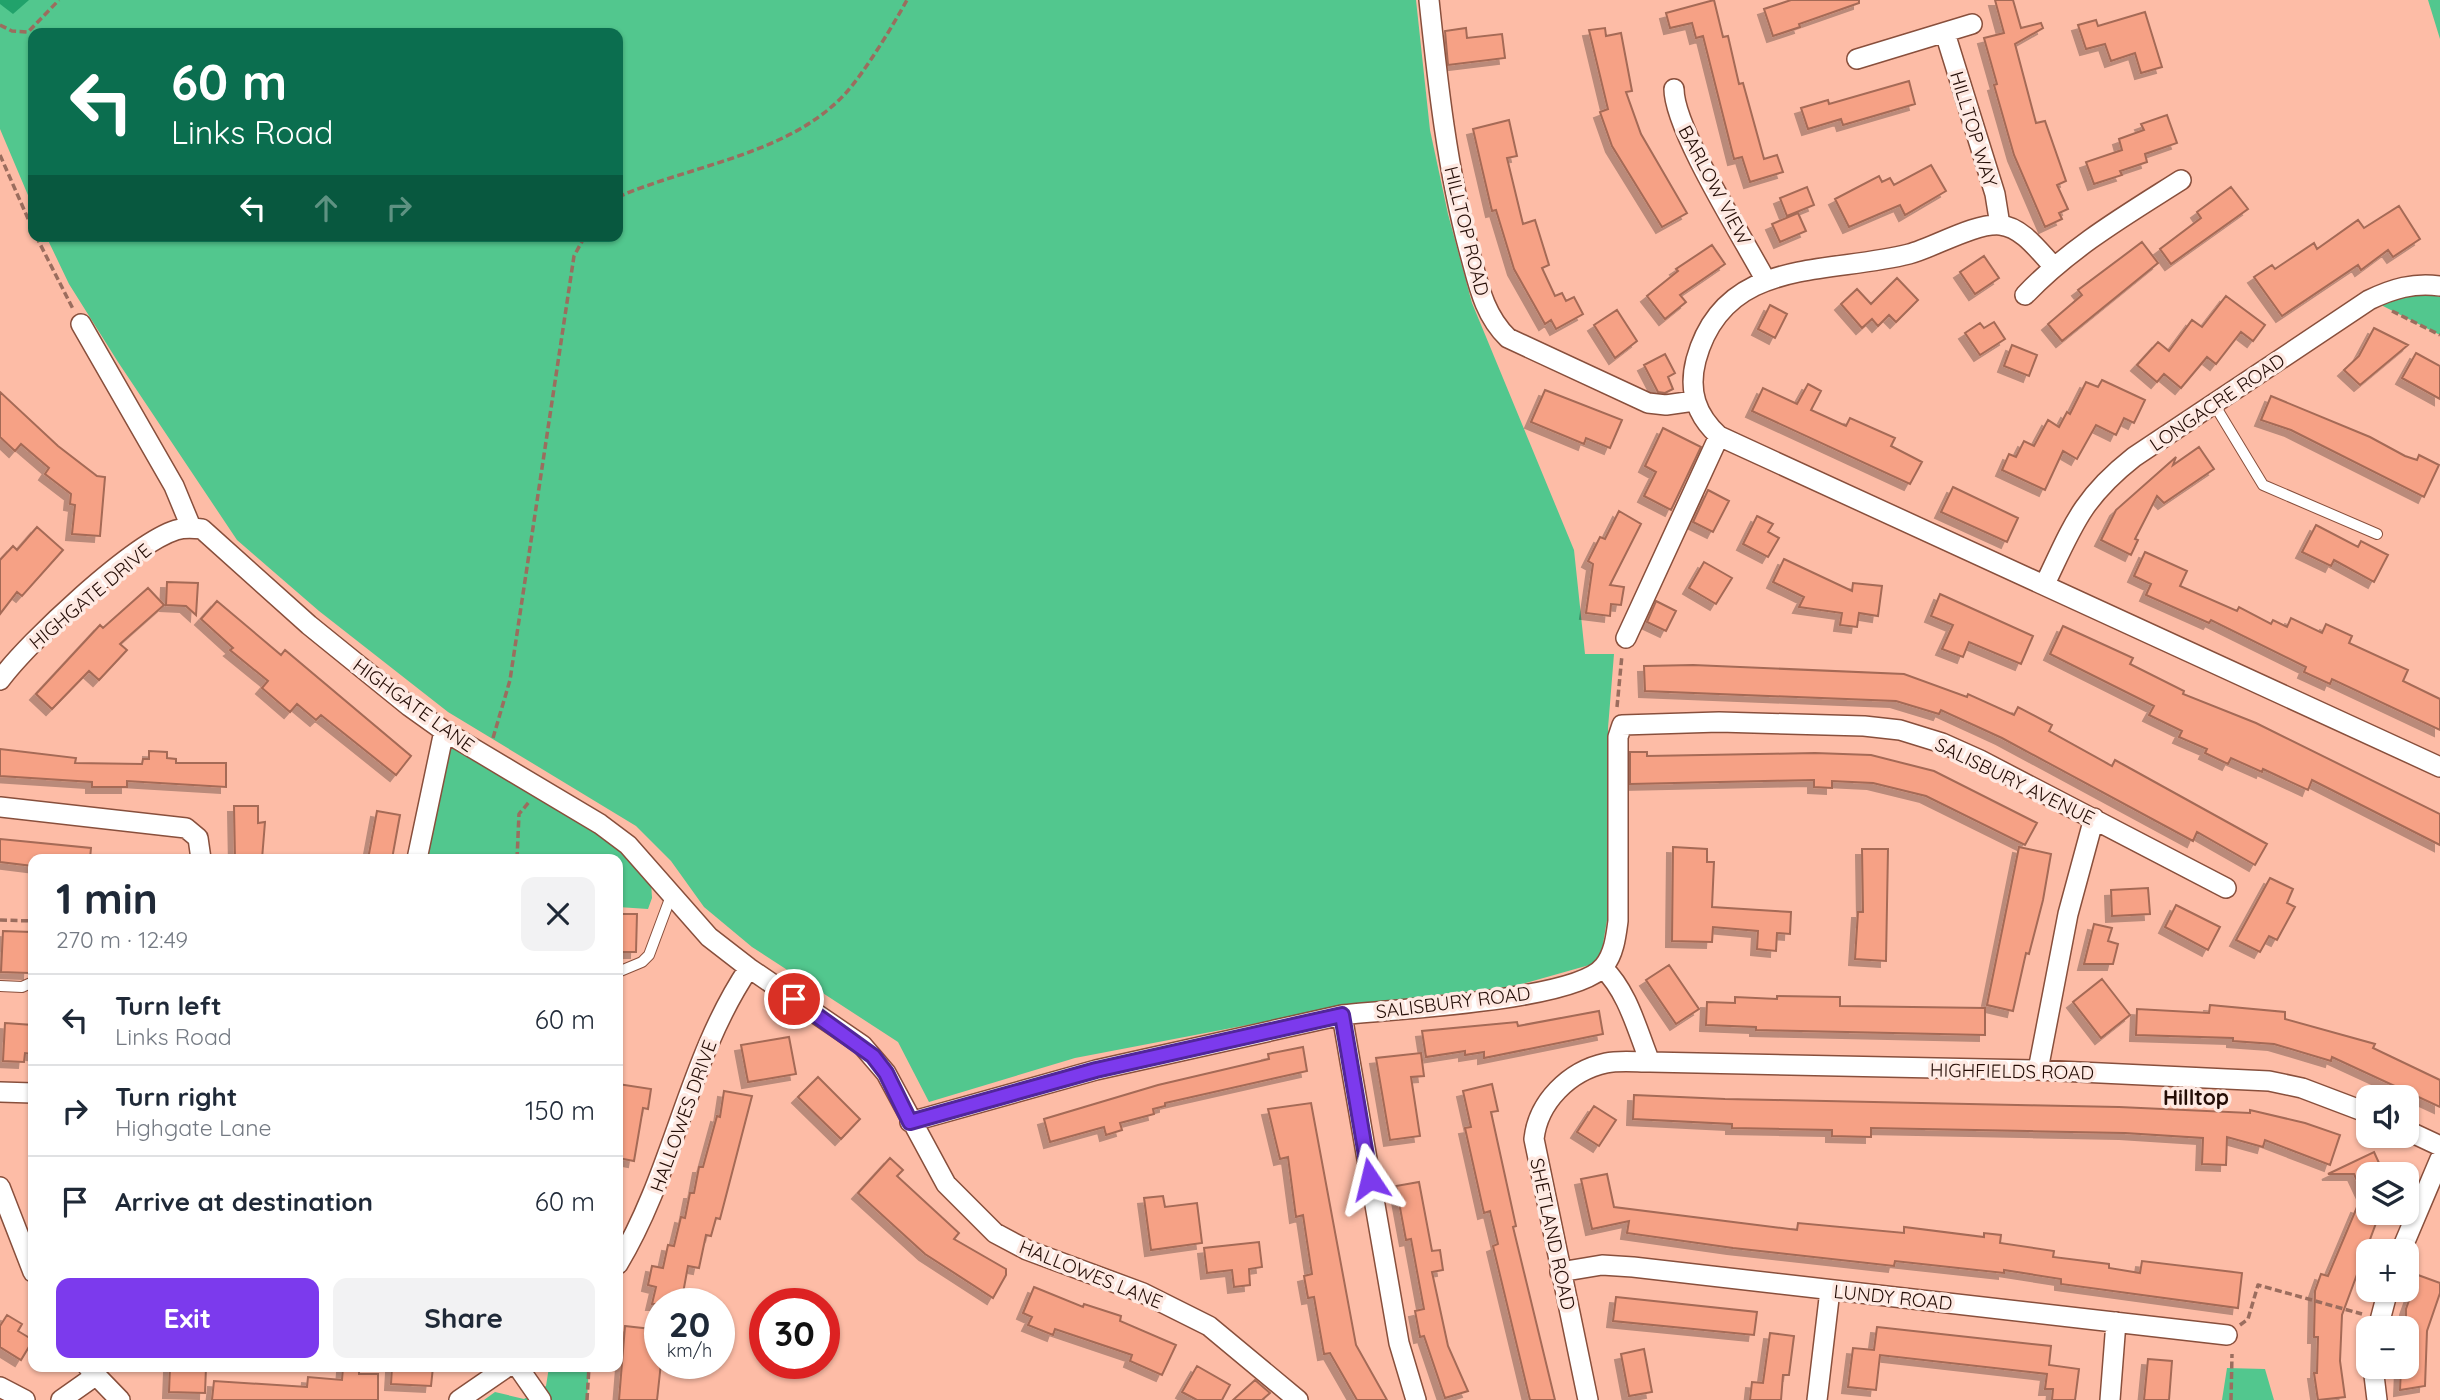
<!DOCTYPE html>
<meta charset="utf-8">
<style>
:root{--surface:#fff;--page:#f2f2f3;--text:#1f2937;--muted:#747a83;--line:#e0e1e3;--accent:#7c3aed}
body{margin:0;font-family:Quicksand,sans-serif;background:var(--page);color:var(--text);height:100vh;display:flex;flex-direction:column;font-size:26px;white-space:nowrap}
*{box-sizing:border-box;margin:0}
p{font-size:23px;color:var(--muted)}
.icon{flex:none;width:38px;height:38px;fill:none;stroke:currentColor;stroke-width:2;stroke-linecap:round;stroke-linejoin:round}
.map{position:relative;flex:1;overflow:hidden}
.side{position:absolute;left:28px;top:854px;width:595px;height:518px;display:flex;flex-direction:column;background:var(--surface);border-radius:14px;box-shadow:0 2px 5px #0004}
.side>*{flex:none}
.guide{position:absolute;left:28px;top:28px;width:595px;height:214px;border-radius:14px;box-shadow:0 2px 5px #0004;background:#0b6e4f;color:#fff;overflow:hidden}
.tools{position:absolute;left:2356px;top:1085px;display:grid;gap:14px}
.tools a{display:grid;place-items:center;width:63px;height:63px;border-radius:14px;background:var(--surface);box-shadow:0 2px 5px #0004;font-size:35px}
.speed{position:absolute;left:644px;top:1288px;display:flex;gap:14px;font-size:35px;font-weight:700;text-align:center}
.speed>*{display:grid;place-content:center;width:91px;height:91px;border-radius:50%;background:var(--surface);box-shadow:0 2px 5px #0004;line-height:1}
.speed small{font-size:18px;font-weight:400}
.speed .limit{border:10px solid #d22;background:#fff;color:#111}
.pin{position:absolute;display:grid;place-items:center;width:60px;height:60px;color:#fff;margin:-30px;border:4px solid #fff;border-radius:50%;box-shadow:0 2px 7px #0007}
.me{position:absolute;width:77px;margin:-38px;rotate:350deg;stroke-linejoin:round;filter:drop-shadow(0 0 5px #0008)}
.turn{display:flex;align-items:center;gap:24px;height:147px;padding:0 28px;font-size:32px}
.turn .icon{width:91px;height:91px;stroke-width:2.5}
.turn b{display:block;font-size:49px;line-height:60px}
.lanes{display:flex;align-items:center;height:66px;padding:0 28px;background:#0003;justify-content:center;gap:35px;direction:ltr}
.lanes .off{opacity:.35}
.round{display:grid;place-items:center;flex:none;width:74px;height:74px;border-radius:14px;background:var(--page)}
.overview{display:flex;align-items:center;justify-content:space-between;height:119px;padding:0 28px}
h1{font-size:42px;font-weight:800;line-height:52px}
.button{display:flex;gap:14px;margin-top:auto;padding:14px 28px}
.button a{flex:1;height:80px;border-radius:14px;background:var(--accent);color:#fff;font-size:28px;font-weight:800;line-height:80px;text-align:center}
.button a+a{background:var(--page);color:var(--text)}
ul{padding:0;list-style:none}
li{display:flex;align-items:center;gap:21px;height:91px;padding:0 28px;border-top:2px solid var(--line)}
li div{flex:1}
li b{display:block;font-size:26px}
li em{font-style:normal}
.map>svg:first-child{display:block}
.green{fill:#52c78e}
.forest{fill:#21a26b}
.building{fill:#f6a185;stroke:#a56a56;stroke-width:2;filter:url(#shadow)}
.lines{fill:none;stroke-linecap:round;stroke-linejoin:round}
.service-casing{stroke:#884f3c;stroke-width:12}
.minor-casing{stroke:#884f3c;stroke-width:22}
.path{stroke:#9b6d5e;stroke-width:3.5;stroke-dasharray:7 3.5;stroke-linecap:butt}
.service{stroke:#fff;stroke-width:10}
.minor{stroke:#fff;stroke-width:19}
.route-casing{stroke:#51269a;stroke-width:18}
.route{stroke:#7c3aed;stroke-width:12}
.labels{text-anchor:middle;stroke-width:7;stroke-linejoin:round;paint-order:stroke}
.street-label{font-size:19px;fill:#240d06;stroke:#fee9e2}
.neighbourhood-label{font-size:21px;font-weight:bold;fill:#240d06;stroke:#fee9e2}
</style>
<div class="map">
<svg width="2440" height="1400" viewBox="0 0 2440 1400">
<defs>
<filter id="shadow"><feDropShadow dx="-6" dy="6" stdDeviation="0" flood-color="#0004"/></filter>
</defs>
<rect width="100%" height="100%" fill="#fdbca6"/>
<path class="green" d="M0 0H1416L1430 130 1448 214 1472 303 1574 550 1585 654H1614L1608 728 1613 884 1600 962 1515 986 1347 1006 1075 1058 929 1102 898 1042 752 947 704 907 671 861 636 826 448 712 319 611 237 540 118 362 69 284 46 236H618V33H33V207L0 129Z
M2428 0H2440V39Z
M2431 294 2440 297V335L2381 305 2408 295Z
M448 745 579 817 615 842 651 881 652 898 648 909 618 907V859H426Z
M549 1367H589L587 1400H484L495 1392 524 1399 546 1386Z
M2227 1368 2265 1369 2274 1400H2222Z"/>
<path class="forest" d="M0 0H29L13 14 0 4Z"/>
<path class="building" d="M1714 0 1723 37 1728 36 1739 84 1743 83 1764 159 1777 155 1783 172 1750 182 1742 157 1734 159 1703 36 1696 38 1692 23 1670 28 1666 13Z
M1791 0H1859V3L1799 24 1800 27 1773 36 1764 9Z
M1995 0H2013L2021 28 2041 23 2043 28 2015 44 2036 123 2045 121 2066 181 2057 185 2068 209 2059 213 2062 219 2045 227 2014 155 1994 85 1997 84 1984 38 2004 33Z
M2145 12 2162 67 2141 73 2135 53 2111 61 2105 44 2086 49 2078 25 2096 20 2098 26Z
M1466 28 1467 38 1502 34 1505 58 1448 65 1445 31Z
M1605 28 1606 36 1621 33 1632 91 1626 92 1641 134 1687 213 1662 227 1612 146 1600 112 1608 109 1589 30Z
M1909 81 1915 104 1843 125 1841 119 1808 129 1801 108 1828 100 1829 104Z
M2167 115 2177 143 2145 154 2147 162 2120 171 2122 175 2094 184 2086 162 2122 150 2119 139 2144 130 2141 124Z
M1509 120 1517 156 1507 158 1523 224 1535 220 1549 265 1542 268 1555 296 1562 293 1566 301 1574 297 1583 314 1556 329 1551 320 1545 324 1514 269 1496 210 1492 211 1481 164 1473 129Z
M1931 165 1946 191 1905 215 1900 205 1849 227 1835 199 1879 176 1882 182 1890 178 1894 185Z
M1807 187 1814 205 1787 216 1780 198Z
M2231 187 2248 209 2171 264 2160 249 2201 218 2197 212Z
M2399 206 2420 239 2393 257 2388 250 2361 270 2358 265 2282 316 2254 277 2272 265 2275 269 2314 243 2317 249 2358 220 2364 228Z
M1798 213 1806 231 1780 242 1772 224Z
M2142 242 2158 263 2062 341 2048 324 2082 295 2078 290Z
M1712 245 1725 264 1680 295 1686 302 1665 319 1647 296 1678 271 1676 269Z
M1984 256 1999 278 1975 294 1960 272Z
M1897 278 1918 300 1896 322 1889 315 1878 326 1872 319 1862 328 1841 304 1857 289 1871 304Z
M2226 296 2265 325 2253 341 2241 332 2216 364 2207 357 2181 388 2164 374 2157 382 2137 365 2158 342 2169 351 2192 320 2202 327Z
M1770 305 1787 314 1775 338 1758 329Z
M1617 310 1637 341 1615 358 1594 325Z
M1994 322 2005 339 1980 355 1965 333 1980 323 1984 328Z
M2374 328 2408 345 2360 385 2344 370 2359 356Z
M2012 345 2037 355 2029 376 2004 366Z
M2416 353 2440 366V399L2402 378Z
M1665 354 1675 373 1668 377 1673 389 1665 393 1658 392 1644 365Z
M2102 380 2145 400 2134 423 2124 418 2116 435 2096 425 2077 459 2063 451 2045 490 2002 470 2009 454 2016 457 2024 441 2034 446 2048 420 2059 427 2067 412 2070 414 2086 382 2098 387Z
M1808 384 1821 391 1811 410 1846 426 1850 418 1895 438 1891 446 1922 462 1910 484 1752 411 1763 388 1797 404Z
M1545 390 1622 420 1610 448 1586 438 1584 444 1531 422Z
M0 392 58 446 97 476 105 477 100 536 72 534 75 505 70 504 71 494 45 474 49 468 21 444 15 451 0 437Z
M2271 396 2370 437 2405 456 2417 460 2419 455 2439 465 2424 497 2291 430 2261 420Z
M1663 428 1701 447 1671 510 1644 496 1656 472 1645 466Z
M2199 447 2214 469 2164 503 2157 496 2135 539 2138 540 2131 555 2101 540 2116 510 2176 457 2173 465Z
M1953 487 2018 518 2007 542 1941 512Z
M1708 490 1729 501 1713 532 1693 522Z
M1619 511 1641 524 1610 585 1624 587 1621 605 1611 604 1610 616 1586 613 1593 564 1588 561 1600 537 1605 539Z
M1757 516 1773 524 1768 532 1779 538 1768 557 1743 544Z
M2316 525 2358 547 2361 541 2388 555 2374 582 2334 560 2331 566 2302 552Z
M37 527 63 550 22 596 17 592 0 614V560L13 546 17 550Z
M2145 552 2187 571 2180 586 2237 611 2239 607 2271 624 2273 620 2287 627 2291 618 2322 633 2326 624 2352 636 2349 643 2408 670 2403 681 2440 699V730L2332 679 2330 684 2304 672 2306 667 2211 620 2209 623 2146 595 2151 584 2134 576Z
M1784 559 1852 591 1853 583 1882 586 1878 616 1859 613 1857 627 1840 625 1842 613 1799 607 1804 597 1773 582Z
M1704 562 1732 578 1716 604 1689 588Z
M167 582 198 583 196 615 186 606 166 605Z
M148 588 164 605 120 644 127 650 99 680 89 671 52 709 36 694 100 625 103 628Z
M1940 594 2033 636 2021 664 1969 642 1963 657 1942 649 1953 625 1931 616Z
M217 601 281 655 285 650 411 756 396 775 321 715 316 720 297 704 290 712 262 688 268 681 230 650 233 648 201 619Z
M1656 601 1676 611 1666 631 1647 622Z
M2063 626 2133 658 2130 664 2184 691 2183 694 2256 723 2440 814V845L2312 780 2308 790 2263 769 2262 772 2231 758 2228 764 2205 753 2207 749 2179 737 2182 731 2149 715 2154 706 2050 654Z
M1693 665 1904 674 1967 697 1968 694 2014 715 2018 707 2052 725 2049 731 2112 766 2115 760 2267 844 2255 865 2197 832 2193 841 2002 738 1941 710 1939 714 1896 701 1645 691 1644 666Z
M0 749 76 758 75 763 142 764 143 759H149V751L167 752V758L176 759V763H226V787L127 781V787H92V782L0 776Z
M1630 752H1647V756L1815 753 1871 755 1934 771 2037 823 2025 845 1926 796 1873 783 1832 781V788L1814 787V780L1630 784Z
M234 806H258V823L265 822 262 859H235Z
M377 811 400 815 392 859H368Z
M0 839 91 848 90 859H33V866L0 862Z
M1673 847 1707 849V862H1714L1712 907 1791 912 1790 934 1777 933 1776 951 1757 949 1758 931 1713 927 1712 942 1672 941Z
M2019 847 2051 854 2043 900 2029 954 2026 953 2013 1011 1987 1005Z
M1862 849H1888L1886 961 1855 959 1858 912H1863Z
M2270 878 2293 889 2287 903 2295 907 2277 940 2269 936 2260 952 2236 940Z
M2148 888 2150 914 2112 916 2111 890Z
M2176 905 2220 927 2208 950 2165 927Z
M618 914H637L636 952H618Z
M2094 924 2112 928 2108 941 2118 944 2113 964H2084Z
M3 931 31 932 29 973 1 972Z
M1669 965 1699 1009 1676 1024 1646 980Z
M2102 979 2130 1015 2101 1038 2073 1002Z
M1777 996 1840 997V1006L1985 1008V1035L1756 1030V1027L1706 1025 1707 1002 1735 1003V997L1777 999Z
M2210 1005 2285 1012V1019L2375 1044 2373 1048 2440 1080V1107L2332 1057 2331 1061 2274 1044 2233 1041V1038L2136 1035 2137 1009 2209 1013Z
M1599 1011 1603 1034 1484 1058V1052L1465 1055V1051L1426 1057 1422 1031 1517 1022 1518 1026Z
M5 1023 33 1025V1054L25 1053 24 1062 3 1061Z
M789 1037 796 1074 748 1082 741 1045Z
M1303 1047 1307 1071 1165 1103V1106L1153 1109 1154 1114 1120 1123 1122 1130 1106 1135 1104 1127 1050 1142 1044 1119 1158 1085 1269 1059 1268 1054Z
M1421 1053 1424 1076 1411 1077 1420 1136 1390 1140 1376 1058Z
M818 1077 860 1119 841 1139 798 1097Z
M618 1084 651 1089 648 1109 643 1108 634 1161 618 1158Z
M1492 1084 1498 1111 1491 1112 1516 1226 1513 1227 1555 1400H1530L1493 1246 1498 1244 1490 1211 1484 1213 1465 1128 1471 1127 1463 1091Z
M724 1091 752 1096 720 1219 716 1218 711 1236 706 1235 699 1268 688 1266 681 1304H652L656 1287 648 1285 652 1266 663 1268 668 1245 674 1246 681 1217 685 1218 690 1193H694L699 1167H703L717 1116 720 1117Z
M1634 1095 1725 1099 2119 1107 2250 1113V1110L2305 1123 2340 1135 2330 1165 2265 1140 2263 1147 2227 1137 2226 1165 2202 1164 2203 1138 2125 1133 1871 1128V1137L1832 1136V1130L1732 1128V1124L1633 1119Z
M1311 1103 1356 1345 1387 1400H1357L1330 1353 1324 1354 1314 1297 1308 1298 1304 1276 1312 1274 1303 1215 1296 1217 1288 1157 1280 1159 1268 1109Z
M1594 1106 1616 1120 1599 1146 1577 1132Z
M2374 1152 2384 1174H2368V1204L2354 1174H2328Z
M890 1158 903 1170 897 1176 959 1233 954 1239 1006 1269V1275L993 1298 925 1254 858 1193Z
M1607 1174 1614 1207 1797 1230 1798 1223 1904 1233V1227L1984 1237V1233L2001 1235 2000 1243 2054 1251 2053 1257 2109 1264V1268L2140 1273 2142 1261 2242 1273 2238 1308 2061 1284V1279L2004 1270V1273L1895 1261 1894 1266 1733 1248 1627 1233 1629 1221 1592 1229 1581 1179Z
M1419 1182 1432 1251 1440 1250 1443 1270 1432 1272 1448 1346 1468 1391 1445 1398 1424 1336 1420 1337 1415 1311 1424 1309 1411 1239 1406 1240 1396 1186Z
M1163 1196 1165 1207 1197 1203 1202 1243 1151 1250 1144 1198Z
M2357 1207 2379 1215 2342 1315 2340 1361 2345 1397 2318 1400 2314 1373H2317L2318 1337H2314L2315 1291 2321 1274 2328 1276Z
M1259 1242 1262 1267 1249 1269 1250 1285 1234 1287 1232 1270 1207 1273 1204 1248Z
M2418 1275 2440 1283V1293L2427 1331 2425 1386 2400 1390 2401 1367H2406V1309Z
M1034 1287 1083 1307 1084 1304 1121 1316 1120 1321 1176 1345 1162 1375 1130 1361 1132 1355 1055 1329 1053 1335 1028 1325 1032 1317 1023 1313Z
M1616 1297 1757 1312 1754 1335 1613 1321Z
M7 1315 22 1324 18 1331 33 1340 21 1360 0 1347V1326Z
M625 1326 660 1330 661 1363 657 1400H619Z
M1877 1327 2051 1346 2049 1365 2079 1369 2075 1400H2052L2053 1389H2045L2047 1374 1880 1355 1876 1390 1848 1387 1853 1348 1874 1350Z
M1770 1333 1794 1336 1789 1375H1783L1781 1400H1750L1752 1382 1763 1383Z
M1644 1349 1652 1392 1629 1396 1621 1354Z
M2148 1359 2172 1361 2169 1400H2144Z
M1197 1366 1230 1385 1222 1400H1197L1182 1392Z
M170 1367H206L205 1393 169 1392Z
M343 1367H359V1374H378V1400H212L214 1381 307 1387 308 1377 342 1380Z
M392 1367H433L431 1386 391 1384Z
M1255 1380 1270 1393 1262 1400H1233Z"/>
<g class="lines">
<defs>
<path id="service" d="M2214 404 2263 485 2377 534
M618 972 642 962 649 955 671 896
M0 986 22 987 33 982"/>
<path id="minor" d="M1429 0C1438 85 1447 168 1469 250 1478 282 1483 314 1508 338L1648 403 1666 405 1694 401
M1945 33 1995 194 2000 225
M1857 59 1972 24
M1674 89C1674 129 1743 238 1765 279
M2053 266C2039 251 2022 227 2000 225 1974 223 1935 247 1909 254 1827 275 1724 256 1696 360 1688 391 1696 415 1719 436L2440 767
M2025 295C2071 247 2126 215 2181 180
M81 324 174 486 191 527
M2045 584C2073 525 2082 498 2134 457L2369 300C2392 289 2414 282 2440 286
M1626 638 1719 436
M0 680C28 642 132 544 176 530 185 527 193 528 202 529L309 625 409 706 444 731 600 824 628 845 709 937 749 968 862 1045 886 1073 946 1184 995 1233 1027 1250 1143 1293 1209 1326 1298 1400
M0 807 186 828 198 838 201 859
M417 859 444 731
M1603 968C1628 992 1637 1030 1650 1062
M2038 1070 2068 914 2094 818
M0 1092 33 1093
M910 1122 1096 1070 1342 1015
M2406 1130 2440 1146
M0 1187 33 1272
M2401 1251 2440 1159
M618 1264C674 1171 688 1058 749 968
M1560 1272 1602 1265 1633 1267 2227 1335
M2378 1328 2388 1290
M88 1367 120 1400
M518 1367 541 1400
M2373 1367 2377 1400
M0 1387 25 1400
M61 1400 95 1376
M459 1400 507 1367
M1416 1400 1399 1343 1342 1015C1391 1009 1577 1001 1604 966 1614 954 1616 936 1618 921V737L1622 725 1719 722 1864 726 1900 730 1942 743 1980 760 2226 888
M1588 1400 1534 1139C1538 1102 1569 1071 1606 1063 1619 1060 1636 1062 1650 1062L2038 1070 2269 1081 2302 1088 2368 1113
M1817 1400 1830 1290
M2110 1400 2116 1322"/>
</defs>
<use href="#service" class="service-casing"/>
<use href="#minor" class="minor-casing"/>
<path class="path" d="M0 25 12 31 28 32 59 0
M0 155 33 230
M618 197C691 165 788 155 845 94 865 72 892 27 907 0
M36 236 73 309
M2392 311 2440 335
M1617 707 1622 655
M493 738 510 680 574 256 585 236
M517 859 519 814 529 802
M0 920 33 921
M2240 1325 2248 1319 2258 1285 2362 1314
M587 1400 589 1367
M2231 1400 2232 1354"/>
<use href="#service" class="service"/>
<use href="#minor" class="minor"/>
</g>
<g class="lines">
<defs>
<path id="route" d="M794 999 873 1056 886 1073 910 1122 1096 1070 1342 1015 1370 1179"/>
</defs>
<use href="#route" class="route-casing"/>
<use href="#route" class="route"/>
</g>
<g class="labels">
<g class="street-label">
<text transform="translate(1974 129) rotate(73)" y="7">HILLTOP WAY</text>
<text transform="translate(1715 185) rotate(62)" y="7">BARLOW VIEW</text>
<text transform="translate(1467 231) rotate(76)" y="7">HILLTOP ROAD</text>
<text transform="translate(2217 402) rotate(-34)" y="7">LONGACRE ROAD</text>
<text transform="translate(90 596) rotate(-40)" y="7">HIGHGATE DRIVE</text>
<text transform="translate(414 705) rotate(36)" y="7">HIGHGATE LANE</text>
<text transform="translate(2015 781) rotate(26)" y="7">SALISBURY AVENUE</text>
<text transform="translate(1453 1002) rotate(-7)" y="7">SALISBURY ROAD</text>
<text transform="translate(2012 1071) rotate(1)" y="7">HIGHFIELDS ROAD</text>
<text transform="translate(683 1116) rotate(-70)" y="7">HALLOWES DRIVE</text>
<text transform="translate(1553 1234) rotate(78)" y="7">SHETLAND ROAD</text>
<text transform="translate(1091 1274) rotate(22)" y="7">HALLOWES LANE</text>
<text transform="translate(1893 1297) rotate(6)" y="7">LUNDY ROAD</text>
</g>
<g class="neighbourhood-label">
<text x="2196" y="1105">Hilltop</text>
</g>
</g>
</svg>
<div class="tools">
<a><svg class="icon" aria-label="sound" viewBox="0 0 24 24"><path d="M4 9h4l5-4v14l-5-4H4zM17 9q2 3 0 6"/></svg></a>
<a><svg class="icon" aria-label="layers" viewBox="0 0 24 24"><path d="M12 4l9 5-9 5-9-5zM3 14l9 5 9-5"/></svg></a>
<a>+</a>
<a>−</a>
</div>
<div class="speed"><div>20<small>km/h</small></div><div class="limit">30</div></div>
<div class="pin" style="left:794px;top:999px;background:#d93025"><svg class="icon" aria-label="arrive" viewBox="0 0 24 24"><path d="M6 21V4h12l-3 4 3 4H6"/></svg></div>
<svg class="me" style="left:1370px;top:1179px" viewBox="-20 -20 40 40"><path d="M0-17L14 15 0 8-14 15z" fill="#7c3aed" stroke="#fff" stroke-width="4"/></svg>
<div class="guide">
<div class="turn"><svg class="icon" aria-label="left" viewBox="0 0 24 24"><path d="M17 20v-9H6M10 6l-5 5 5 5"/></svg><div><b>60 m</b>Links Road</div></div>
<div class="lanes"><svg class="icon" aria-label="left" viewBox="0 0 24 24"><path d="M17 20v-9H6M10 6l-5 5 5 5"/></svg><svg class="icon off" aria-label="ahead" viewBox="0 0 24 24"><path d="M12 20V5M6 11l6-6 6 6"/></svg><svg class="icon off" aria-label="right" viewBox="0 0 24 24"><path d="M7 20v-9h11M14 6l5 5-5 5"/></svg></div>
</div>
<section class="side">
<div class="overview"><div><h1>1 min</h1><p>270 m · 12:49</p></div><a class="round"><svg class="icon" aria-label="close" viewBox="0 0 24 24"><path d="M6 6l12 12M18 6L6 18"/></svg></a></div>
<ul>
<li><svg class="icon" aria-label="left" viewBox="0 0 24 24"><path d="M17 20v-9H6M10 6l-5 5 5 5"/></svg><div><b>Turn left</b><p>Links Road</p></div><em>60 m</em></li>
<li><svg class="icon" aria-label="right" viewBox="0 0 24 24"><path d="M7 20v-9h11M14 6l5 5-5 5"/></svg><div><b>Turn right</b><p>Highgate Lane</p></div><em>150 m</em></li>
<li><svg class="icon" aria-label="arrive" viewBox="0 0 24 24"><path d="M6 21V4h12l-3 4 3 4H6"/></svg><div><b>Arrive at destination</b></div><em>60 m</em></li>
</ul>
<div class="button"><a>Exit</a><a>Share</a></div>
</section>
</div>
